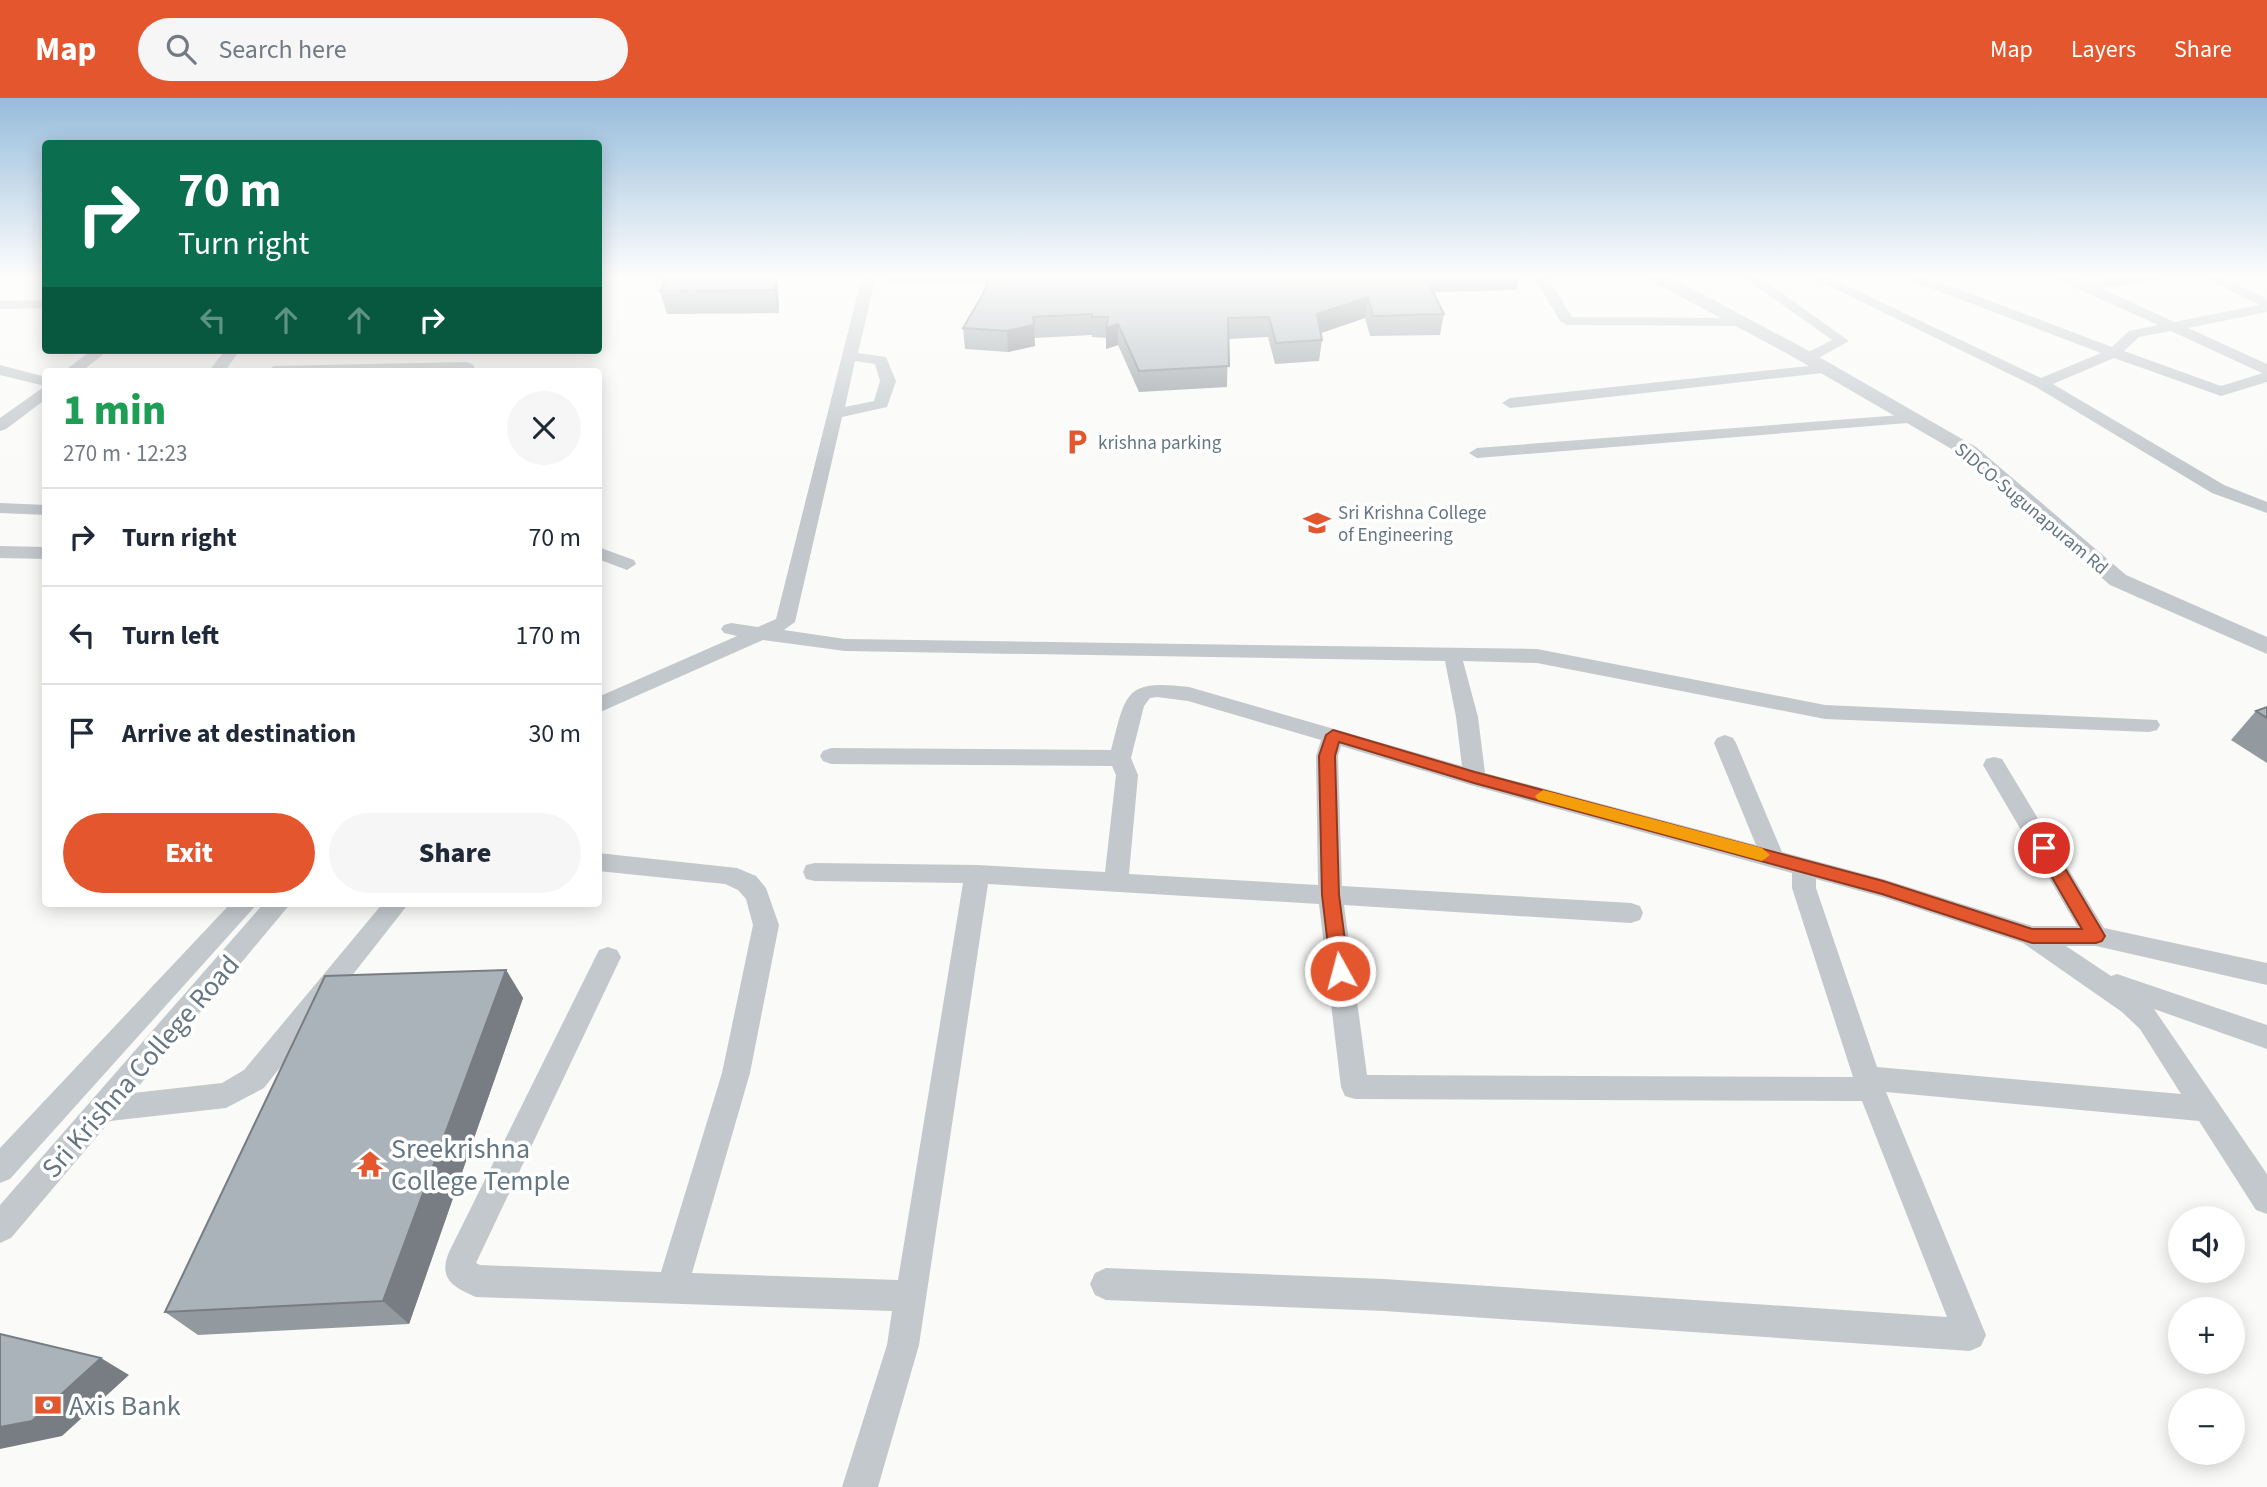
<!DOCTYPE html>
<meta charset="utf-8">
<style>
:root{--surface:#fff;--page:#f6f6f7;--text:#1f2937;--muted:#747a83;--line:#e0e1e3;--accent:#e4572e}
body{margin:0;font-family:"Source Sans 3",sans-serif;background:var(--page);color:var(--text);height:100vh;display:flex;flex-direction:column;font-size:26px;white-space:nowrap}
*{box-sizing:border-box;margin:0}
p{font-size:23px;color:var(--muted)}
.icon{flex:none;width:38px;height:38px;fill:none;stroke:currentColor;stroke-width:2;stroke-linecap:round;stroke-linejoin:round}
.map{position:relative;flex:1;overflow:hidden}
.sheet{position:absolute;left:42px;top:270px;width:560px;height:539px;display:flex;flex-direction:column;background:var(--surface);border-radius:7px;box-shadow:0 4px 18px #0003}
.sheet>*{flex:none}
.top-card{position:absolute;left:42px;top:42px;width:560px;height:214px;border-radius:7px;box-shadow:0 4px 18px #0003;background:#0b6e4f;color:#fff;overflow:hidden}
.tools{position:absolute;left:2168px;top:1108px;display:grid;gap:14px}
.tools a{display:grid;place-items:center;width:77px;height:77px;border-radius:50%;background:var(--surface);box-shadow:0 4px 18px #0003;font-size:35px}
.pin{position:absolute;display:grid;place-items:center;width:60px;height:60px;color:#fff;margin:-30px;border:4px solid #fff;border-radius:50%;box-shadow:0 2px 7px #0007}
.me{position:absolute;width:77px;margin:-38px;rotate:353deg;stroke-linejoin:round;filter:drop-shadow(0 0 5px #0008)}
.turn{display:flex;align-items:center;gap:24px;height:147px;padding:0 21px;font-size:32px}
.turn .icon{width:91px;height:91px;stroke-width:2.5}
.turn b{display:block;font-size:49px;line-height:60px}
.lanes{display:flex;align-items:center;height:66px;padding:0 21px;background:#0003;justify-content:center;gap:35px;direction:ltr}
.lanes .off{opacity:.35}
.round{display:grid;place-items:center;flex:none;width:74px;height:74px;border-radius:37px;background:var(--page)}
.head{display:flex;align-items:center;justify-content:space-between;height:119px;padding:0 21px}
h1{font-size:42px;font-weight:800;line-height:52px;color:#1e9e55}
.button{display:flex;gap:14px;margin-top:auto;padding:14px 21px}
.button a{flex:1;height:80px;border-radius:42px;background:var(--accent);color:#fff;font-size:28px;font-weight:800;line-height:80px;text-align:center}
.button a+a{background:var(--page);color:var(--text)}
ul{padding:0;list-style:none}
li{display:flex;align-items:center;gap:21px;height:98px;padding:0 21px;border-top:2px solid var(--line)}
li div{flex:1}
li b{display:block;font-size:26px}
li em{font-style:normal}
header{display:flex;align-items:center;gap:42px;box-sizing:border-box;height:98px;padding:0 35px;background:var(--accent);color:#fff}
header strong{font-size:33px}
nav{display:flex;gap:38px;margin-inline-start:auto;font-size:24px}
.search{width:490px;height:63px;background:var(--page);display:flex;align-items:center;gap:18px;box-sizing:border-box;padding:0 24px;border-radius:38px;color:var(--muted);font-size:26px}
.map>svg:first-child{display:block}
.green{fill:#dadfd7}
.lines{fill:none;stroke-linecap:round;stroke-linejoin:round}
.minor{fill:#c3c8cc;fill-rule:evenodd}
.tertiary{fill:#c3c8cc;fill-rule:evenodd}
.wall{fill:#929a9f}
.shaded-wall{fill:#777d82}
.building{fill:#aab3b9;stroke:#777d82;stroke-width:2}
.route{fill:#e4572e;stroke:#94391e;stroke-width:2}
.slow{fill:#f59e0b}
.labels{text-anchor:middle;stroke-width:7;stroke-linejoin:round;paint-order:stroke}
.far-poi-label{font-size:19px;fill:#657683;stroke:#fff;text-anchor:start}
.far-street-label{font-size:19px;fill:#657683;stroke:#fff}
.near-street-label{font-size:28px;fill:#657683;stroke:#fff}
.near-poi-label{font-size:28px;fill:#657683;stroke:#fff;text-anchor:start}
</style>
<header>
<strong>Map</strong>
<div class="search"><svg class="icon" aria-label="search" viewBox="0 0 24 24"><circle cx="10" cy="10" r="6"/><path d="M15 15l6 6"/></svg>Search here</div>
<nav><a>Map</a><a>Layers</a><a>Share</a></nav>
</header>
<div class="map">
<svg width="2267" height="1389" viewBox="0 0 2267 1389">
<rect width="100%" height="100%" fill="#fafaf8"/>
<path class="green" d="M883 178H1035C1015 192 913 185 884 185Z"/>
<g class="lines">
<path class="minor" d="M862 178H876L858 255 886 259 896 283 887 309 842 319 795 524 784 532 845 541 1537 551 1825 607 2157 622 2160 627 2157 632 2149 634 1825 621 1537 565 1463 563 1478 619 1485 675 1756 747 1714 645 1717 640 1725 637 1733 640 1736 645 1782 754 1883 781 2032 828H2077L1983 667 1986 661 1994 659 2002 661 2104 830 2267 865V887L2096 848H2066L2111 878 2117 876 2267 927V951L2154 911 2267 1076V1116L2256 1112 2199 1023 1886 994 1986 1237 1981 1248 1970 1253 1384 1213 1106 1202 1095 1197 1090 1186 1095 1175 1106 1170 1384 1181 1947 1219 1862 1003 1355 1001 1345 998 1341 989 1319 806 988 786 919 1247 878 1389H842L887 1247 892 1213 476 1199C453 1189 438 1181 449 1154L599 852 608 849 617 852 621 859 476 1165 480 1167 661 1174 722 975 753 827 746 801 738 792 725 786 598 773V755L737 770 756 778 766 790 779 827 750 975 692 1175 898 1182 963 785 815 783 806 781 803 774 806 767 815 765 977 767 1105 774 1116 677 1112 668 831 666 823 663 820 658 823 653 831 650 1111 652C1126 595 1124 581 1189 589L1462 668 1456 619 1445 563 845 553 763 542 598 615V599L737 538 724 535 721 531 724 527 731 525 758 529 776 521ZM855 263 875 266 880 283 874 303 845 309ZM1157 599 1188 603 1321 642 1316 658 1318 787 1129 776 1138 677 1131 660 1144 608 1150 600ZM1341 648 1474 688 1792 775V790L1853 979 1367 977 1344 807 1631 825 1640 822 1643 815 1640 808 1631 805 1342 788 1338 658ZM1816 781 1882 799 2023 845 2122 914 2140 931 2181 996 1877 969 1816 790Z
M1533 178H1547L1572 219 1743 220 1750 224 1743 228 1567 227 1560 223Z
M1742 178H1758L1849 243 1813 263H1803L1800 260 1803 257 1832 242Z
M1809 178H1826L2041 280 2101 255 1907 181 1905 178H1924L2112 249 2129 233 2158 227 2050 178H2069L2086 184 2130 178H2165L2158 182 2101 190 2174 224 2259 207 2202 178H2219L2267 201V214L2188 230 2267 266V284L2221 298 2114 260 2053 286 2224 387 2267 404V415L2212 395 2036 289ZM2171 233 2262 275H2263L2221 288 2124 253 2139 239Z
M46 202V210L0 211V203Z
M92 252H109L82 273H64Z
M225 252H240L225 273H209Z
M467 264 472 266 475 269 472 272 266 273 274 268Z
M1827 266 1835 271 1832 274 1510 310 1502 305 1510 300Z
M0 267 46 279V301L6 331 0 333V320L45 288 0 277Z
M1914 316 1920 318 1922 321 1920 324 1477 360 1469 355 1477 350Z
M0 405 46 407V417L0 415Z
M0 448 46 449V461L0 460Z
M598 449 634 462 636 466 627 472 598 461Z
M231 805H258L10 1081 0 1085V1050Z
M264 805H291L133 995 222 985 244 972 383 805H409L264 990 226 1010 110 1023 11 1140 0 1145V1107Z"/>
<path class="tertiary" d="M1648 178H1668L1800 248 1976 349 2126 477 2267 539V556L2110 487 1962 357 1788 256 1650 182Z"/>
</g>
<path class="wall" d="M660 178H777L779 215 667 216 660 193 664 186H662Z
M964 178H1520L1517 192 1433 194 1444 216 1440 237 1370 238 1365 220 1321 235 1322 242 1319 263 1275 266 1268 239 1228 241 1227 289 1139 294 1118 247 1106 251V240L1092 239V237L1034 240 1035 248 1008 254 965 251 963 230 983 196 988 183H964Z
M2267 609V665L2231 642 2256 613Z
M506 872 523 900 409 1226 198 1237 165 1214Z"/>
<path class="shaded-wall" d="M774 178H777L779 215 774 192Z
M1368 199 1365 220 1315 237 1317 216Z
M1118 226V247L1106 251V230Z
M1034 227 1035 248 1008 254 1007 233Z
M506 872 523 900 409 1226 383 1203Z
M101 1260 129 1277 62 1338 0 1351V1329Z"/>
<path class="building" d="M669 178H774V192L660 193Z
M990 178H1425L1444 216 1373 218 1368 199 1317 216 1322 242 1276 245 1269 219 1228 220 1229 268 1139 273 1118 226 1106 230 1108 219H1092V216L1033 219 1034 227 1007 233 963 230 983 196Z
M2267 609V620L2256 613Z
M506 872 383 1203 165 1214 325 878Z
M0 1236 101 1260 32 1323 0 1329Z"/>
<linearGradient id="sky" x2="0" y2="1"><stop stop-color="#96bcdc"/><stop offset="0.48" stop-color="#fdfdfc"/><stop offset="1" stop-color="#fdfdfc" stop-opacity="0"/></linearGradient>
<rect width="2267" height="372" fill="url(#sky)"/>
<path class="route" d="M1333 632 1475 674 1883 783 2032 831H2082L2035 750 2044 743 2050 745 2105 838 2102 843 2096 845H2032L1882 796 1474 685 1339 644 1335 658 1339 797 1349 873 1346 879 1340 881 1333 879 1331 873 1322 797 1319 658 1326 637Z"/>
<path class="slow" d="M1543 692 1762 750 1770 757 1762 763 1538 702 1535 698Z"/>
<defs>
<symbol id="parking-bare" viewBox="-9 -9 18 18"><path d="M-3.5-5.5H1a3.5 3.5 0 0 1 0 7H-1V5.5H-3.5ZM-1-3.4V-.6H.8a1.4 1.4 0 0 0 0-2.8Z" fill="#e4572e" stroke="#fff" stroke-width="2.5" paint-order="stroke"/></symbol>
<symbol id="university-bare" viewBox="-9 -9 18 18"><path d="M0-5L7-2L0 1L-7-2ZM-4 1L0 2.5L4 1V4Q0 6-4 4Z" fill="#e4572e" stroke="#fff" stroke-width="2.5" paint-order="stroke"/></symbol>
<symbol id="temple-bare" viewBox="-9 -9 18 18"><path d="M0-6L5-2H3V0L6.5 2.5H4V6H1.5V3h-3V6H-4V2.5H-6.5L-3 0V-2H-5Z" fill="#e4572e" stroke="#fff" stroke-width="2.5" paint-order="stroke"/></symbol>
<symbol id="bank-bare" viewBox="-9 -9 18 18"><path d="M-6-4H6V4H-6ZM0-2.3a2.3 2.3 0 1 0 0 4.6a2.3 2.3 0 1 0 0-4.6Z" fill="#e4572e" stroke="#fff" stroke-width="2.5" paint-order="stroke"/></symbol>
</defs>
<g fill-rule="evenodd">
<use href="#parking-bare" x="1058" y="325" width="38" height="38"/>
<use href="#university-bare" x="1298" y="406" width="38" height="38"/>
<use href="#temple-bare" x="351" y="1047" width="38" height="38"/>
<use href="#bank-bare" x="29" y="1288" width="38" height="38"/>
</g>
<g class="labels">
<g class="far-poi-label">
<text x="1098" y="351">krishna parking</text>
<text x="1338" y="421">Sri Krishna College<tspan x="1338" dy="22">of Engineering</tspan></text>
</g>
<g class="far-street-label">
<text transform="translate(2032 410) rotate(40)" y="7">SIDCO-Sugunapuram Rd</text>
</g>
<g class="near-street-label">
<text transform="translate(140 968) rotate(-49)" y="10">Sri Krishna College Road</text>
</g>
<g class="near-poi-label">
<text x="391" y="1060">Sreekrishna<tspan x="391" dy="32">College Temple</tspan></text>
<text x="69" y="1317">Axis Bank</text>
</g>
</g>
</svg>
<div class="tools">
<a><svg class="icon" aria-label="sound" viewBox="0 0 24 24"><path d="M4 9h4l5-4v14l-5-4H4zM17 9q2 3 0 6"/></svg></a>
<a>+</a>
<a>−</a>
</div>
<div class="pin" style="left:2044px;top:750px;background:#d93025"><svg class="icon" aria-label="arrive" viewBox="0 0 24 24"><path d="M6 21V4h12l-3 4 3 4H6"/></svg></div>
<svg class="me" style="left:1340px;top:873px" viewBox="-20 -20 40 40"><circle r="17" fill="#e4572e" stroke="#fff" stroke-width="3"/><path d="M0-11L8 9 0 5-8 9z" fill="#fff"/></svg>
<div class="top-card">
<div class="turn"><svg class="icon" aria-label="right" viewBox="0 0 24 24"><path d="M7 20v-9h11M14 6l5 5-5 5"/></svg><div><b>70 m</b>Turn right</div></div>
<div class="lanes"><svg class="icon off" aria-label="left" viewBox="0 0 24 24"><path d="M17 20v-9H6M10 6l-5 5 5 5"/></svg><svg class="icon off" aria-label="ahead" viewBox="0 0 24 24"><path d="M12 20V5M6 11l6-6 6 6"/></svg><svg class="icon off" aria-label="ahead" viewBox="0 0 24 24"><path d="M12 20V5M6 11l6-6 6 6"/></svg><svg class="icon" aria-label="right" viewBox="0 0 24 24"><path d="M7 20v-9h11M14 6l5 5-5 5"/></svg></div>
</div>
<section class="sheet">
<div class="head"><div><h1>1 min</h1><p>270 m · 12:23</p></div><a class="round"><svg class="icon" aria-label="close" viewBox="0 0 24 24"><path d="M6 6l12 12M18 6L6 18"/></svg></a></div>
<ul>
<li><svg class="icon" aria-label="right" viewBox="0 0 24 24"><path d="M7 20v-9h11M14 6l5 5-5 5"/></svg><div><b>Turn right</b></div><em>70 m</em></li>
<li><svg class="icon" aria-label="left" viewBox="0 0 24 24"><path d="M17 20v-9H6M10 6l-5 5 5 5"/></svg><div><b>Turn left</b></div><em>170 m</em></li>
<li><svg class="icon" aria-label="arrive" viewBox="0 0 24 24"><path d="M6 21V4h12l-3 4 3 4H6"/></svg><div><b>Arrive at destination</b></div><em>30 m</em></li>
</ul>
<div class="button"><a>Exit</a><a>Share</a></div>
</section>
</div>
